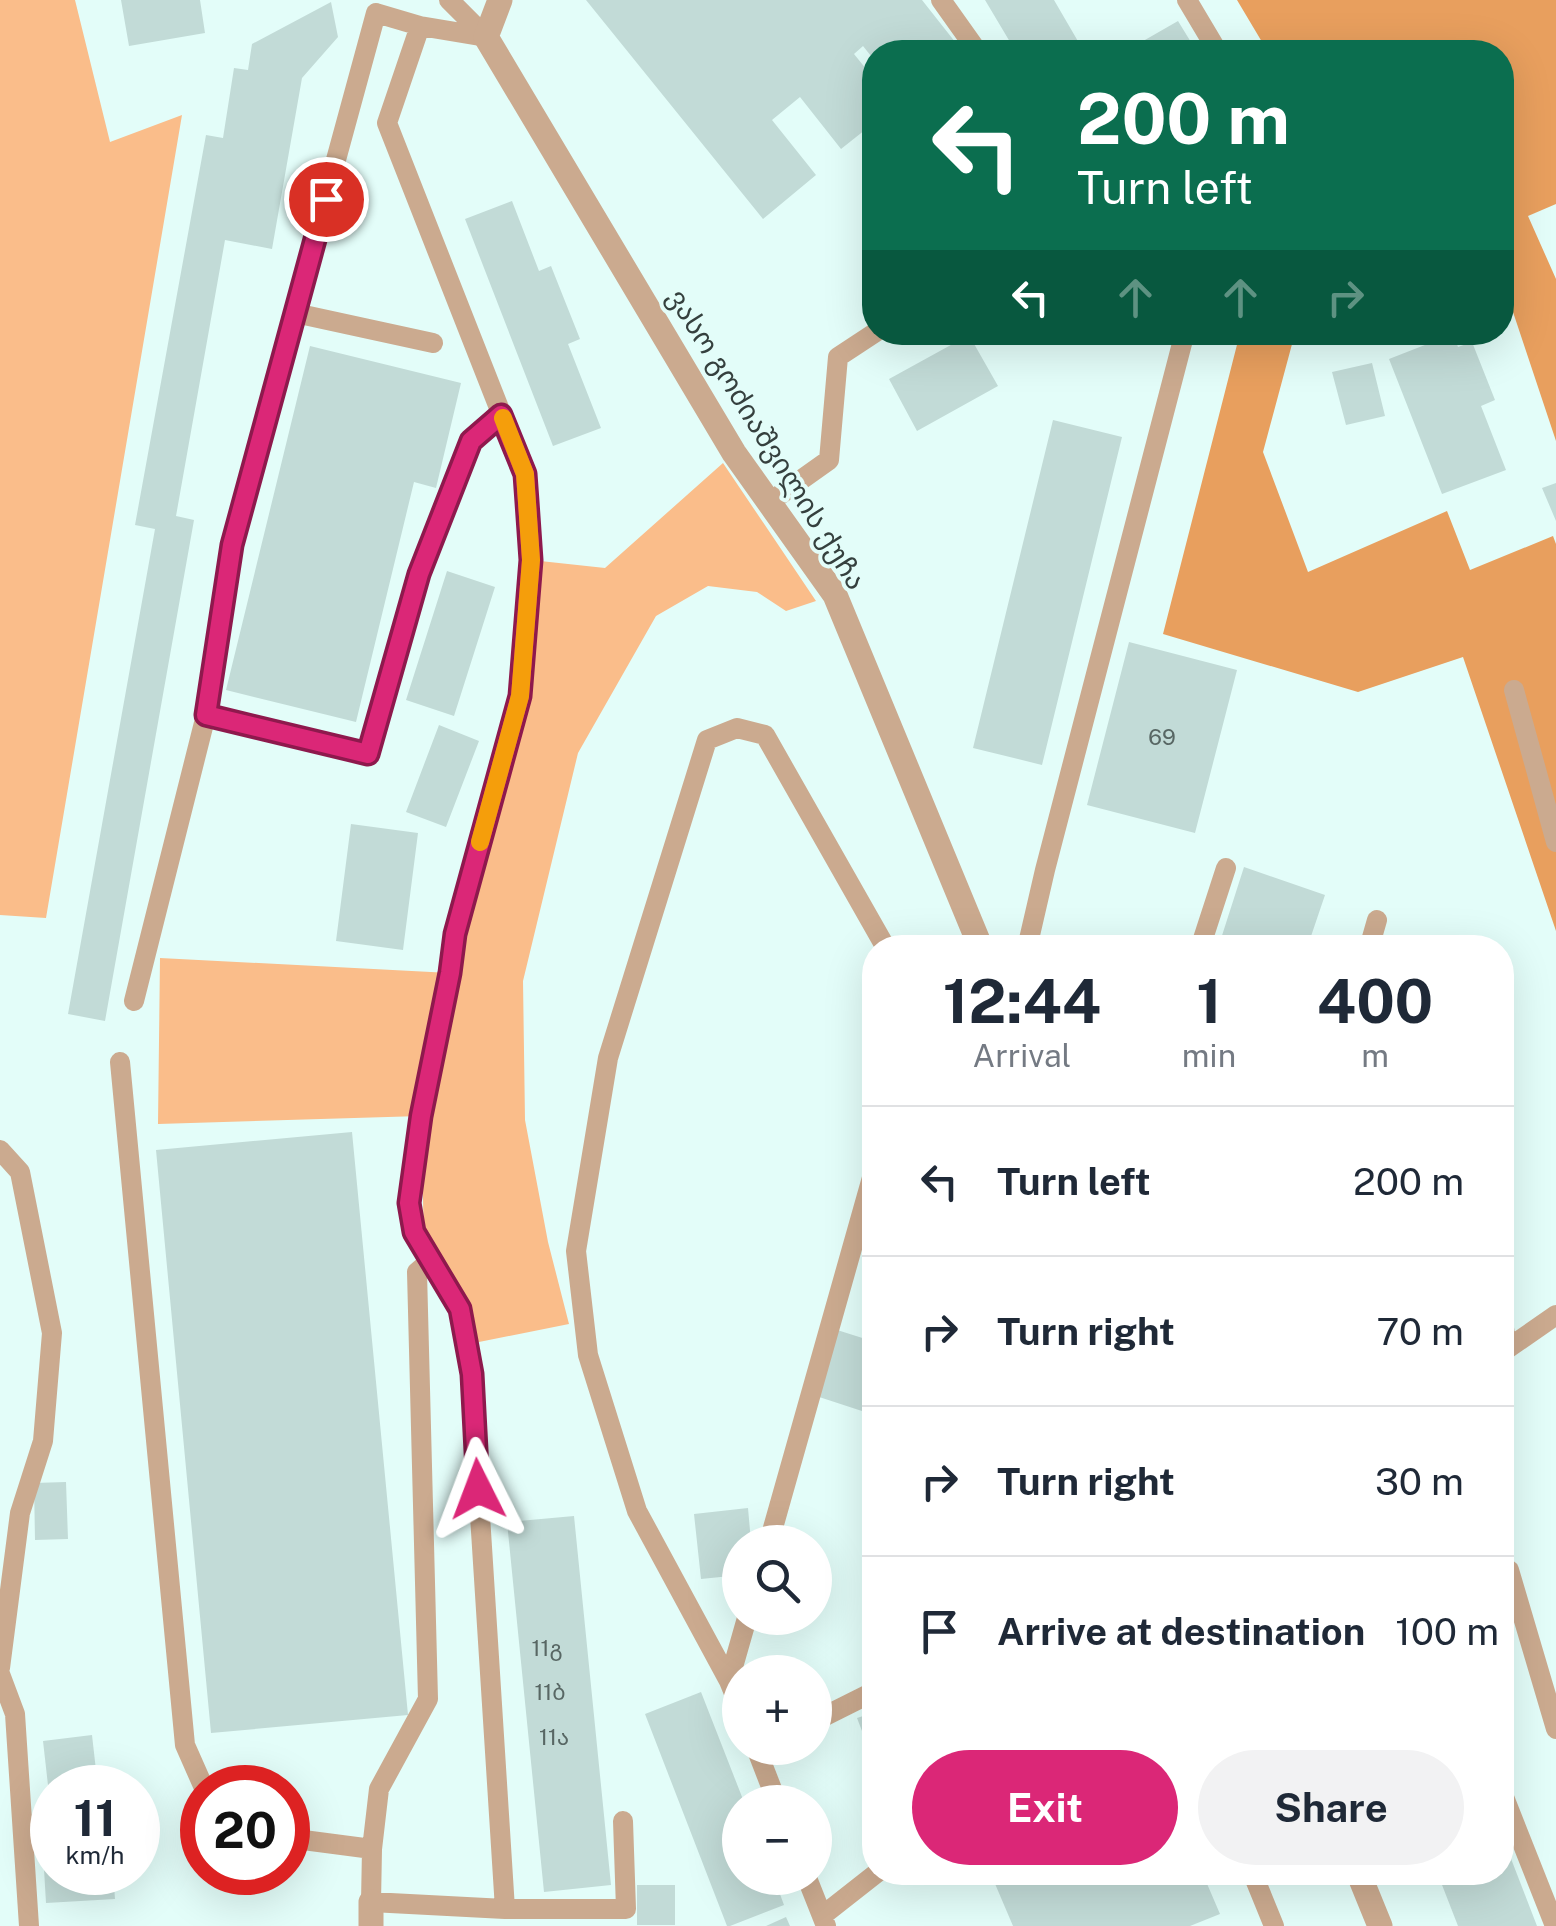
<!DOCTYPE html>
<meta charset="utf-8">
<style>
:root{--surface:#fff;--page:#f2f2f3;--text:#1f2937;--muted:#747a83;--line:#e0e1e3;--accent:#db2777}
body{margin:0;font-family:"Public Sans","Noto Sans Georgian",sans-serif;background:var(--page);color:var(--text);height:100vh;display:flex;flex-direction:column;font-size:38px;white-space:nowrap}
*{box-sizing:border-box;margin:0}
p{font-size:32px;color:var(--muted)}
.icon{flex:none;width:55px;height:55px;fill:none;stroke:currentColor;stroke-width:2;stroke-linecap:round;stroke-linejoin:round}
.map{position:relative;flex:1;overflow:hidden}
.panel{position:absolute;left:862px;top:935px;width:652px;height:950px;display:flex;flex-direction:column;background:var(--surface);border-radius:40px;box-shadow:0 10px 40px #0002}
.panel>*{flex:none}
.top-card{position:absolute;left:862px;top:40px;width:652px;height:305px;border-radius:40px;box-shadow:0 10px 40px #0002;background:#0b6e4f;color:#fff;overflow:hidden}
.fabs{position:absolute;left:722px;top:1525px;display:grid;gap:20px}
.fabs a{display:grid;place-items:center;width:110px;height:110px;border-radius:50%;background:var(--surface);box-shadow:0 10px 40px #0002;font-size:50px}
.speed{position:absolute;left:30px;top:1765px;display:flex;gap:20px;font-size:50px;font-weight:700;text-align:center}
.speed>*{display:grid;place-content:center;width:130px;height:130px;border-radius:50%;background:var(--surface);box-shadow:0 10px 40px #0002;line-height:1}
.speed small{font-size:25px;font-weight:400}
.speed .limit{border:15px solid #d22;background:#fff;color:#111}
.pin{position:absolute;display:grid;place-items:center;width:85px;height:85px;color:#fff;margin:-42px;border:5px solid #fff;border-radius:50%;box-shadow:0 2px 10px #0007}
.me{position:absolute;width:110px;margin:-55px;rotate:357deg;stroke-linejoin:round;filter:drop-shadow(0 0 8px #0008)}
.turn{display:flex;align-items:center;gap:35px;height:210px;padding:0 50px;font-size:45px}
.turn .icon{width:130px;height:130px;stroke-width:2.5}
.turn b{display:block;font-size:70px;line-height:85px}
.lanes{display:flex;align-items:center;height:95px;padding:0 50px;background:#0003;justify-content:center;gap:50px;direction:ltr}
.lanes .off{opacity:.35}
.eta{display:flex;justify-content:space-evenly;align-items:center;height:170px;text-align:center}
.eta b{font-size:60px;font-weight:700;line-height:70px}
.primary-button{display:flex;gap:20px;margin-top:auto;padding:20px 50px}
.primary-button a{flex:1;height:115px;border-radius:60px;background:var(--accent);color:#fff;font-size:40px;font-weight:700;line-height:115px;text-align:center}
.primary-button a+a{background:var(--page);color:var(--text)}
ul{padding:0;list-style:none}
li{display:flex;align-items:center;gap:30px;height:150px;padding:0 50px;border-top:2px solid var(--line)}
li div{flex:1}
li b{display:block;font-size:38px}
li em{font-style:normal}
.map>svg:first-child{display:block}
.green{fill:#fabd8a}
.forest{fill:#e89f5e}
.building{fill:#c2dbd7}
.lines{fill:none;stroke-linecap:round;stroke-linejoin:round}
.lane{stroke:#cbaa8f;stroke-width:20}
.street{stroke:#cbaa8f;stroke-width:25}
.route-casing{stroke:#8e194d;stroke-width:25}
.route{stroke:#db2777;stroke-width:18}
.slow{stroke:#f59e0b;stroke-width:18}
.labels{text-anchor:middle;stroke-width:8;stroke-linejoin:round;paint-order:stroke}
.number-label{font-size:22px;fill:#586764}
.street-label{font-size:28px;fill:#35403e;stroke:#e3fdf9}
</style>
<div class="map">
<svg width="1556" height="1926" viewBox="0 0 1556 1926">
<rect width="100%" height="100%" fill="#e3fdf9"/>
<path class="green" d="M0 0H75L110 142 182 115 46 918 0 915Z
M723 463 816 601 786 611 757 592 708 586 656 616 578 753 523 981 525 1120 548 1242 569 1324 474 1343 424 1242 421 1116 158 1124 160 958 450 973 520 696 531 560 605 568Z"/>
<path class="forest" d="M1237 0H1556V204L1528 216 1556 279V441L1503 282 1502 52H1268Z
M1240 333H1295L1263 452 1308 572 1447 511 1470 570 1553 536 1556 544V931L1463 657 1358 692 1163 634Z"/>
<path class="building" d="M121 0H200L205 33 129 46Z
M586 0H922L963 52H875V61L863 46 854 54 875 80V122L841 149 800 97 772 120 816 175 763 219Z
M985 0H1054L1079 43 1063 52H1016Z
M331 2 338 37 302 78 272 249 225 240 176 516 194 520 105 1021 68 1014 155 529 135 525 206 135 223 138 234 68 248 70 252 44Z
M1178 21 1197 52H1124Z
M512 201 539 271 551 266 580 339 568 344 601 428 553 446 465 219Z
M1453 334 1458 347 1472 342 1495 400 1481 406 1506 470 1442 494 1389 359Z
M969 335 998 386 917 431 889 379Z
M310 346 461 383 436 488 414 482 356 722 226 690Z
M1372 363 1385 416 1346 425 1332 372Z
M1053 420 1122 437 1042 765 973 748Z
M1556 483V521L1542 488Z
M447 571 495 587 454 716 406 700Z
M1129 642 1237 670 1195 833 1087 805Z
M439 725 479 741 446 827 406 812Z
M351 824 418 833 403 950 336 941Z
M1244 867 1325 895 1307 948H1218Z
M352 1132 408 1715 211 1733 156 1150Z
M834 1329 875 1342V1380L865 1412 813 1395Z
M66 1482 68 1539 35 1540 34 1483Z
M748 1508 751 1542H740V1575L701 1579 694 1514Z
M574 1516 611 1885 544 1892 507 1522Z
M701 1692 744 1802H740V1878H774L784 1905 730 1926H727L645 1714Z
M875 1712V1765L857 1718Z
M92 1735 98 1788H52V1793L49 1794 43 1741Z
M52 1817V1872H113L115 1899 46 1903 41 1818Z
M1503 1838 1537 1926H1458L1437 1872H1502Z
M990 1872H1202L1220 1914 1190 1926H1013Z
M637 1885H675V1925H637Z
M786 1917 790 1926H766Z"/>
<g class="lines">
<path class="lane" d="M449 0 486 37
M941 0 978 52
M1187 0 1218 52
M420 26 387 123 525 474 531 560 520 696 455 934 421 1116 409 1203 414 1231 460 1309 471 1374 505 1909 371 1902 372 1849 379 1789 428 1699 417 1272 431 1260
M295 313 433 343
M770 502 829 460 838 357 876 332
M1514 690 1556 842
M206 715 369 754 419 575 471 441 501 415
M1027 948 1045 870 1185 332
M1200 948 1226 868
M1369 948 1377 920
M134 1001 206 715 231 545 376 13 420 26 486 37
M120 1062 185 1745 204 1788
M0 1150 20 1172 52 1333 43 1441 20 1513 0 1668
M1502 1314 1507 1349
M1502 1357 1507 1349 1556 1315
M769 1542 875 1167
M1509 1570 1556 1729
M0 1674 15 1714 29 1926
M729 1681 747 1618
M740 1708 729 1681 637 1511 588 1355 576 1251 608 1058 707 740 737 728 765 735 886 948
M815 1721 875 1691
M756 1748 777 1802
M1502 1792 1555 1926
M288 1838 372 1849
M1252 1872 1274 1926
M807 1878 826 1926
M505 1909H626L623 1821
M822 1916 878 1872"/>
<path class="street" d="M500 0 486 37 734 453 835 595 981 948
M1358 1872 1380 1926
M371 1926V1902"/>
</g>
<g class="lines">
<defs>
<path id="route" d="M326 199 232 545 206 715 368 754 419 574 471 441 501 415 525 474 527 502 531 560 520 696 455 934 450 973 421 1116 409 1203 414 1232 460 1309 472 1374 478 1489"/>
</defs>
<use href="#route" class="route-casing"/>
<use href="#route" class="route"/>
<path class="slow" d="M480 842 520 696 531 560 525 474 503 418"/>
</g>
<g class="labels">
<g class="number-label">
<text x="1162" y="745">69</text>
<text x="547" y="1656">11გ</text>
<text x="550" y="1700">11ბ</text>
<text x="554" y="1745">11ა</text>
</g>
<g class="street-label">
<text transform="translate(767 439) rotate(58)" y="10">ვასო გოძიაშვილის ქუჩა</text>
</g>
</g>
</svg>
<div class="fabs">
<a><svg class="icon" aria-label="search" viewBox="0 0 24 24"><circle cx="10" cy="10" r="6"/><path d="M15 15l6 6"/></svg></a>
<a>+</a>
<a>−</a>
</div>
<div class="speed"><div>11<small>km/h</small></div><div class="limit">20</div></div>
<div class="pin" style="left:326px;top:199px;background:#d93025"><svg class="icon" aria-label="arrive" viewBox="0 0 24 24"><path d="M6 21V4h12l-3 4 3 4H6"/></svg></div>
<svg class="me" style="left:478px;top:1489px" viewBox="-20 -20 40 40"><path d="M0-17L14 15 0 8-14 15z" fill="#db2777" stroke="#fff" stroke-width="4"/></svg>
<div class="top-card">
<div class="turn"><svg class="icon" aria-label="left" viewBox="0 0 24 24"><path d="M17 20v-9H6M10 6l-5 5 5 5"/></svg><div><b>200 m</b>Turn left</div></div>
<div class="lanes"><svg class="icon" aria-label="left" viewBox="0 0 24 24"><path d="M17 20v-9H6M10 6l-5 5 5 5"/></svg><svg class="icon off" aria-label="ahead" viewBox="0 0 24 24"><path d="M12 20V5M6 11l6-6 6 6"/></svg><svg class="icon off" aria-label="ahead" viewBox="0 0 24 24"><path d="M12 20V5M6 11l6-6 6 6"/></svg><svg class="icon off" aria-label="right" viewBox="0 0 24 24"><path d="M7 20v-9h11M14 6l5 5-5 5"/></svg></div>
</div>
<section class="panel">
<div class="eta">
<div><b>12:44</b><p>Arrival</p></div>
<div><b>1</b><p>min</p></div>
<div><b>400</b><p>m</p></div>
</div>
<ul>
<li><svg class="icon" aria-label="left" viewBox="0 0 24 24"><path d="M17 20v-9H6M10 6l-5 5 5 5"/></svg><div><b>Turn left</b></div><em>200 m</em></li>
<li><svg class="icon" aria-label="right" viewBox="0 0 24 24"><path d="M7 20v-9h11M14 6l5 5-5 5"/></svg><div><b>Turn right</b></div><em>70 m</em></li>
<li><svg class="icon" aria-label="right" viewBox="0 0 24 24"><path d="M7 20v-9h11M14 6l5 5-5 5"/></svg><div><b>Turn right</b></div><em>30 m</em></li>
<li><svg class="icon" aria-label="arrive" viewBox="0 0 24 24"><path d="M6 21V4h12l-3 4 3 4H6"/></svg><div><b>Arrive at destination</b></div><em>100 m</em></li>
</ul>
<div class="primary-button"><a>Exit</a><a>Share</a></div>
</section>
</div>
